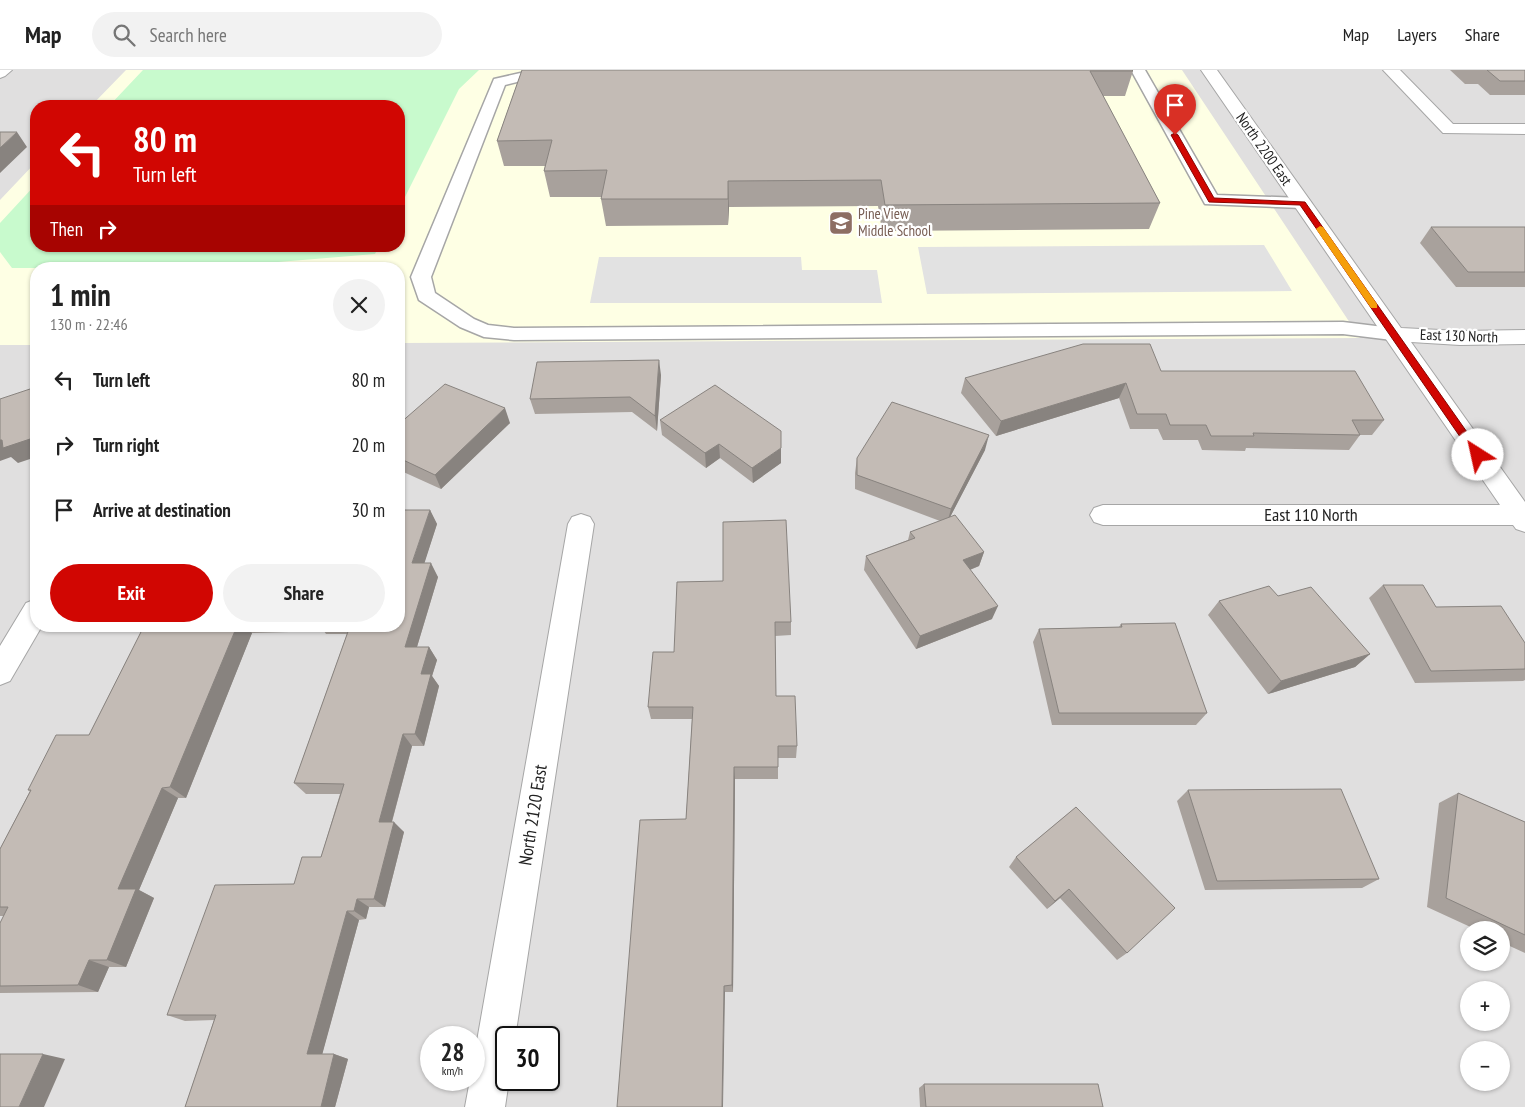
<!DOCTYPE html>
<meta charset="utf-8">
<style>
:root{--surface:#fff;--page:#f2f2f2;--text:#222;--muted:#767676;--line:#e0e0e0;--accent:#d10602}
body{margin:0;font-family:"PT Sans Narrow",sans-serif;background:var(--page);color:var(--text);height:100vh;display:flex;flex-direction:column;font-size:19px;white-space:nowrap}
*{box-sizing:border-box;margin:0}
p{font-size:16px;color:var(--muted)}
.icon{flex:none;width:28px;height:28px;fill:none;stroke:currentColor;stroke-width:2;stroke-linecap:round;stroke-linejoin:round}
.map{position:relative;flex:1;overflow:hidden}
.drawer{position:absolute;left:30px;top:192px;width:375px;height:370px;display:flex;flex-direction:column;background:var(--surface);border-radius:20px;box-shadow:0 1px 4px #0004}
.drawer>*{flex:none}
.top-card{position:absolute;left:30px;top:30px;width:375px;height:152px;border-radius:20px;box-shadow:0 1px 4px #0004;background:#d10602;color:#fff;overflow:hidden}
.tools{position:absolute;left:1460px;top:851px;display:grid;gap:10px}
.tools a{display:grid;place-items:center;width:50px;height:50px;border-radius:50%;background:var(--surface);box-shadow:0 1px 4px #0004;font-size:25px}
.speed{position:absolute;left:420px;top:956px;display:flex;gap:10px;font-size:25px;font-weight:700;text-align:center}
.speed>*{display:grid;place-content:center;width:65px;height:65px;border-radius:50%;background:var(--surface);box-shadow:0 1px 4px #0004;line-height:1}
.speed small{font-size:12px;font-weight:400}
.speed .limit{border:2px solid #111;border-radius:8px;background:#fff;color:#111}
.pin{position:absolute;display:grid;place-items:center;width:42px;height:42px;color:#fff;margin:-51px -21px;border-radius:50% 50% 50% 0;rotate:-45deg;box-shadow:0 0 5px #0007}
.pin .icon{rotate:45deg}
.me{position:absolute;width:55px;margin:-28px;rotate:325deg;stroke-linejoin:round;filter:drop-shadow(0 0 4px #0008)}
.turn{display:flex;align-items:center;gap:18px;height:105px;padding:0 20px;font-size:22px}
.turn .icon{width:65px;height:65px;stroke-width:2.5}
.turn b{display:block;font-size:35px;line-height:42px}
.then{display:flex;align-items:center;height:48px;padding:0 20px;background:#0003;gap:10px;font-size:19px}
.round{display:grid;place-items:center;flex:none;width:52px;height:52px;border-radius:26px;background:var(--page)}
.head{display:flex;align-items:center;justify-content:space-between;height:85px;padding:0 20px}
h1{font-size:30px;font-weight:700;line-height:38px}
.cta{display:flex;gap:10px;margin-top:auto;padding:10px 20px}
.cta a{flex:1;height:58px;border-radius:30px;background:var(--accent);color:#fff;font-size:20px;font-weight:700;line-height:58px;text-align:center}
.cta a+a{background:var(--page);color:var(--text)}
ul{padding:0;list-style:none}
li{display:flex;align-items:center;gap:15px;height:65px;padding:0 20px}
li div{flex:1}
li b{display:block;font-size:19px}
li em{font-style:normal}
header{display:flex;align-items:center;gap:30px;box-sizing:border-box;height:70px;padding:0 25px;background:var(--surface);border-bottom:1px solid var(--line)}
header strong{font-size:24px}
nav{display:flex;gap:28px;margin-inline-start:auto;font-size:18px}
.search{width:350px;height:45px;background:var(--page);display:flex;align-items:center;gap:12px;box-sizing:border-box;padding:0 18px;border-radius:28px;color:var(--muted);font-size:19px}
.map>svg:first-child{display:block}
.residential{fill:#e0dfdf;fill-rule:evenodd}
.education{fill:#feffe4}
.park{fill:#c8facd}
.parking{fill:#e2e2e2}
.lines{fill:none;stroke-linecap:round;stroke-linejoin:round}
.service-casing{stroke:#a6a6a6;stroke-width:3}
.minor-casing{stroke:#a6a6a6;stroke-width:2}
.service{fill:#fff;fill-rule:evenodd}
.minor{fill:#fff;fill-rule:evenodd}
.wall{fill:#a8a19c}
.shaded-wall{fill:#88837f}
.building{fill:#c3bbb5;stroke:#88837f}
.route{fill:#d10602;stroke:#880401}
.slow{fill:#f59e0b}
.labels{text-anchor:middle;stroke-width:4.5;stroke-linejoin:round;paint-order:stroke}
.far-street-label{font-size:15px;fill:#222;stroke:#fff}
.far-education-label{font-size:15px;fill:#785e54;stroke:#fff;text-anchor:start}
.street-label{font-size:18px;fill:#222;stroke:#fff}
</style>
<header>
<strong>Map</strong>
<div class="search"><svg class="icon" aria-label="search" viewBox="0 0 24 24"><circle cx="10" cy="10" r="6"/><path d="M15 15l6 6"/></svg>Search here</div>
<nav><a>Map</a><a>Layers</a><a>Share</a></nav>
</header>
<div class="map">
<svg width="1525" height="1037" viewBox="0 0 1525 1037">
<rect width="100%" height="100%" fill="#f2efe9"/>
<path class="residential" d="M0 0H1525V1037H0ZM36 36H399V176H36ZM36 199H399V556H36ZM1469 860H1501V892H1469ZM1469 920H1501V952H1469ZM431 968H474V1010H431ZM506 968H549V1010H506ZM1469 980H1501V1012H1469Z"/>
<path class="education" d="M126 0H1182L1360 268 399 273V199H36V275H0V130L36 92V176H399V36H91Z"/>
<path class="park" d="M143 0H479L459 19 399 139V36H109Z
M36 114V176H379L375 184 207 198H12L0 182V153Z"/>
<path class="parking" d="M1264 175 1292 221 927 224 918 177Z
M599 187H801L802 200H877L882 233H590Z"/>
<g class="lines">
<defs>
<path id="service" d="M558 0H572L568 10H525L505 15 431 207 435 223 474 249 488 255 514 258 1343 252 1392 258 1399 259 1402 264 1399 269 1392 270 1343 264 514 270 484 267 460 257 419 230 411 207 494 9 525 2H557Z
M1131 0H1145L1217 125 1302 128 1308 129 1311 133 1308 137 1302 138 1205 134Z"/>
<path id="minor" d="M0 0H12L5 6 0 8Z
M1201 0H1217L1401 258 1460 261 1525 260V274L1460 275 1411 272 1525 432V462L1516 459 1513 455H1103L1094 452 1090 445 1094 438 1103 435H1500Z
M1383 0H1400L1453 54H1525V64L1443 63Z
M581 444 590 447 594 454 515 968H506V1010H509L505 1037H465L470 1010H474V988L568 454 572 447Z
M36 529V556H42L10 611 0 615V576L26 533Z"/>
</defs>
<use href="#service" class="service-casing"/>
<use href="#minor" class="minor-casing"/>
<use href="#service" class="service"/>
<use href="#minor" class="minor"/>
</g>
<path class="wall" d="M522 0 1133 1 1125 26H1103L1160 133 1149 159 882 161 878 136 729 137 728 155 606 156 601 129 602 127H550L544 101 545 96H504L497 71Z
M1450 0H1525V25H1490L1478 14H1465Z
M1431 157H1525V217H1456L1420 173Z
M1161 301 1384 350 1372 365H1360L1349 380 1246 378 1245 381 1202 380 1198 370H1163L1158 359H1130L1119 328 996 366 961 323 965 308Z
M661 305 657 361 632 342 535 344 530 329Z
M660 350 781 393 753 413 720 388 706 398 662 365Z
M510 353 441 419 399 400V354Z
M985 380 950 447 984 482 979 496 970 500 992 549 916 579 864 500 866 486 908 470 910 462 940 451 855 419V403L857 388Z
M430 440 437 454 424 493 438 507 417 577H429L437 590 432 606 439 616 424 676H412L392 752 404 762 385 837H369L366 849 359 850 322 984H334L348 989 335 1037H185L214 950 185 951 167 945 294 814 321 787 340 724H306L294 713 347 564H326L324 561 252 563 186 728H178L139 820 154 828 126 897H109L98 922 0 923V853L4 846H0V779L30 721 28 720 89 665 142 560 137 556H399Z
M723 511 791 552V565L775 566 776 626 797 676 796 688H778V709H735L733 922H725L686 749 692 649H651L648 637 674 582Z
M1383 515 1436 537 1525 573V610L1523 611 1415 613 1369 528Z
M1278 526 1370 584 1355 597 1268 624 1208 545 1219 531Z
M1121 554 1207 643 1196 655H1052L1033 572 1039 559 1119 557Z
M1188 720 1379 809 1362 818 1205 820 1177 731Z
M1458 723 1525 752V883L1501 872V860H1477L1427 837 1439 733Z
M1076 737 1127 883 1117 890 1060 828 1047 839 1009 797 1016 787Z
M924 1014 1103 1037H920L919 1018Z"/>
<path class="shaded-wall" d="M17 62 27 77 0 103V78Z
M728 111 729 137 728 155Z
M659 290 661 305 657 361 655 346Z
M1126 313 1119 328 996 366 1001 351Z
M505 338 510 353 441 419 435 405Z
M989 365 985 380 947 453 951 439Z
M36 367V387L18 393 11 387 0 391V370Z
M719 374 720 388 706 398 705 383Z
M781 378V393L753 413 752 398Z
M430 440 437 454 420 507 412 493Z
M984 482 979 496 959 504 963 490Z
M431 493 438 507 413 590 405 577Z
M998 536 992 549 916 579 920 566Z
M237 556H246L252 563 186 728 170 717Z
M429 577 437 590 432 606 439 616 424 676 415 664 421 604Z
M1370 584 1355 597 1268 624 1281 611Z
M403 664 412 676 389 762 379 752Z
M734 697 735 709 733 922 732 915Z
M162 718 178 728 139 820 154 828 126 897 107 890 118 819Z
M394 752 404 762 385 837 374 829Z
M1069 819 1060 828 1047 839 1055 831Z
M357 829 369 837 366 849 354 841Z
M347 841 359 850 321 989 307 984Z
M89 890 109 897 98 922 78 915Z
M724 916 725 922 723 1037H722Z
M43 984 65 989 44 1037H19Z
M334 984 348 989 335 1037H321Z"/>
<path class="building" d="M522 0H1132L1133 1H1090L1160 133 885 135 881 110 728 111V129H601L607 100 544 101 552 70 497 71Z
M1487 0H1525V11H1500Z
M0 62H17L0 78Z
M1431 157H1525V202H1468Z
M1083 274H1150L1161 301H1355L1384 350H1352L1360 365 1253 363 1254 366H1211L1206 355H1170L1166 344H1137L1126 313 1001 351 965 308Z
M659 290 655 346 630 327 530 329 537 292Z
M445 314 505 338 435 405 399 388V354Z
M715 315 781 361V378L752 398 719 374 705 383 660 350Z
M36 317V367L3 378 2 370H0V329Z
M892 332 989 365 951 439 857 405V388Z
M399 440H430L412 493H431L405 577H429L421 604H431L415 664H403L379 752H394L374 829H357L354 841H347L307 984H334L321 1037H185L216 945H167L215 815 294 814 302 787H321L344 714 294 713 350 556H399Z
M955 445 984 482 963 490 998 536 920 566 866 486 915 468 910 462Z
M786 450 791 552H775L776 626H795L797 676H778V697H734L732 915 724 916 722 1037H617L640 750 686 749 693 637H648L653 582H674L677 512 723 511V452Z
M1383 515H1423L1436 537 1501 536 1525 573V599L1431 601Z
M1269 516 1278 526 1311 517 1370 584 1281 611 1219 531Z
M1175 553 1207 643H1059L1039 559 1122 557 1121 554Z
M144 556H237L170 717 162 718 118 819H136L107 890H89L78 915 0 916V853L8 837H0V779L31 720H28L56 665H89Z
M1341 719 1379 809 1217 811 1188 720Z
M1458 723 1525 752V865L1446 828Z
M1076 737 1175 838 1127 883 1069 819 1055 831 1016 787Z
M0 984H43L19 1037H0Z
M924 1014H1098L1103 1037H926Z"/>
<path class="route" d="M1175 63 1178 65 1214 128 1305 132 1481 382V387H1474L1300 135 1209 132 1171 65Z"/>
<path class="slow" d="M1320 156 1323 157 1377 234V238H1371L1316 159Z"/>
<defs>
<symbol id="school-square" viewBox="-11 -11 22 22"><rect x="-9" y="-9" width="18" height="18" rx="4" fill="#8d6e63" stroke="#fff"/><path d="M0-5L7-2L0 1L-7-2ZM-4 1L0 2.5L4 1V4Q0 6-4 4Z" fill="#fff"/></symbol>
</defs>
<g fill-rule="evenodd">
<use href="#school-square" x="827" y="139" width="28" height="28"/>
</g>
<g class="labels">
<g class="far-street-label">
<text transform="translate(1264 79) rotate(55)" y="5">North 2200 East</text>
<text transform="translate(1459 266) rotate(2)" y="5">East 130 North</text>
</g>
<g class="far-education-label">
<text x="858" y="149">Pine View<tspan x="858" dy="17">Middle School</tspan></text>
</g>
<g class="street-label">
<text x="1311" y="451">East 110 North</text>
<text transform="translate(533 745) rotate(-81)" y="6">North 2120 East</text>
</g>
</g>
</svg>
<div class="tools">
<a><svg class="icon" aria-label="layers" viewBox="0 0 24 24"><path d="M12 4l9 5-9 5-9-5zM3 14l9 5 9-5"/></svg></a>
<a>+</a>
<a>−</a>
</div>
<div class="speed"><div>28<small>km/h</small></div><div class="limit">30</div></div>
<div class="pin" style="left:1175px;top:65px;background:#d93025"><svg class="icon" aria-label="arrive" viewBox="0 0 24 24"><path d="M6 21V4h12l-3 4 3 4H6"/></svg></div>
<svg class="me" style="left:1478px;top:385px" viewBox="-20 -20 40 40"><circle r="19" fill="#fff"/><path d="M0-13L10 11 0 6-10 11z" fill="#d10602"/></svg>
<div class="top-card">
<div class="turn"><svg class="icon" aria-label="left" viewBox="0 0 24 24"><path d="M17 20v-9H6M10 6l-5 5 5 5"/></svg><div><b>80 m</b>Turn left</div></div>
<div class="then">Then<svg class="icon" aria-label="right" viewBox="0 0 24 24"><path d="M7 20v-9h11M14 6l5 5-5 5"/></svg></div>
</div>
<section class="drawer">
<div class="head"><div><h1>1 min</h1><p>130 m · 22:46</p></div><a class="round"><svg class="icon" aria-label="close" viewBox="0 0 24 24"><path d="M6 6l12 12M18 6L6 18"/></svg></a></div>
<ul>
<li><svg class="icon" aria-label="left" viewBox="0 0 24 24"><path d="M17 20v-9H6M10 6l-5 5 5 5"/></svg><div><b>Turn left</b></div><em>80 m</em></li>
<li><svg class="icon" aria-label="right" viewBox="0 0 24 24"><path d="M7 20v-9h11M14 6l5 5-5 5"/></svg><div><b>Turn right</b></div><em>20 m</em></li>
<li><svg class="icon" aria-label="arrive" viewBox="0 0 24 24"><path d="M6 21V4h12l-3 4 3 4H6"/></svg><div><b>Arrive at destination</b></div><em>30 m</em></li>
</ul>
<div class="cta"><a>Exit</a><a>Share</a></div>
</section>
</div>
